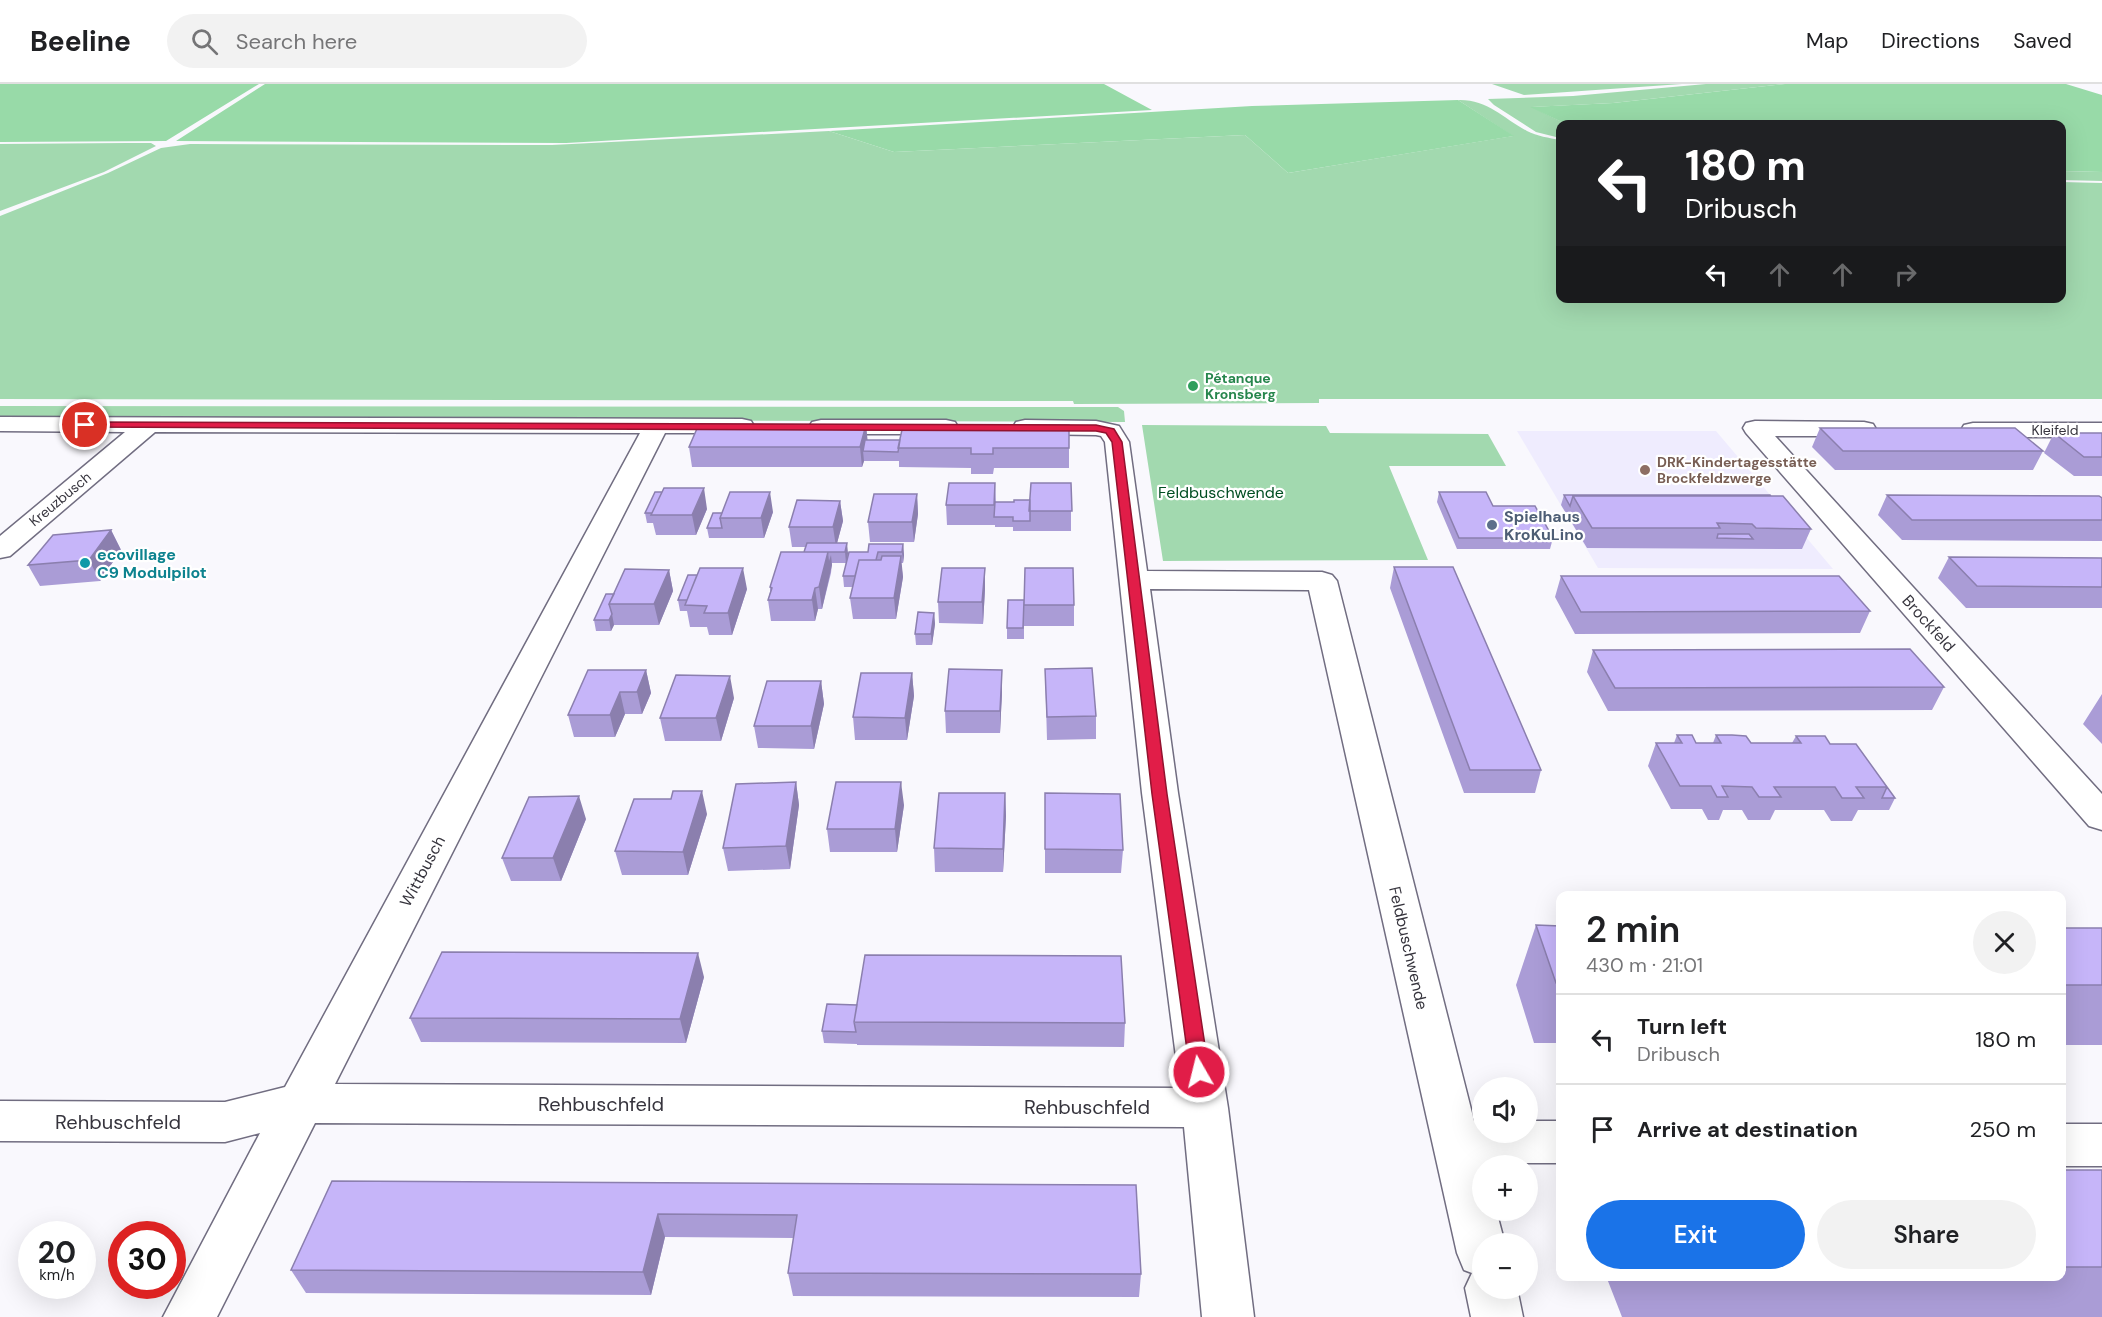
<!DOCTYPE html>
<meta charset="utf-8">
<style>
:root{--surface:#fff;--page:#f2f2f2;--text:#202124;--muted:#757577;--line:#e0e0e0;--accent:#1a73e8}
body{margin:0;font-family:"DM Sans",sans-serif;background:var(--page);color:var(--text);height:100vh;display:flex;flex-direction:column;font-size:22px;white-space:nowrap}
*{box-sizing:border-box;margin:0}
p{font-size:20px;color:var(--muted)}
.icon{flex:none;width:33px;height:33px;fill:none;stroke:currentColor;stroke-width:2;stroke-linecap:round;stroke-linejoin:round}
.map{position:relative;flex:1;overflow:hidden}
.details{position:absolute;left:1556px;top:807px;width:510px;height:390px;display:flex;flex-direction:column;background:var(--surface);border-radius:12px;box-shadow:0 6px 24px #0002}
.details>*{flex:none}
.guide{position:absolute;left:1556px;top:36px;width:510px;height:183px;border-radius:12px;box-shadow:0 6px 24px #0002;background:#202124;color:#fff;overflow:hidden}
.tools{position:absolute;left:1472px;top:993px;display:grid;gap:12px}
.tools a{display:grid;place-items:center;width:66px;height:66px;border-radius:50%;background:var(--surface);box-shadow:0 6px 24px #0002;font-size:30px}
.speed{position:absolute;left:18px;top:1137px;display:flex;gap:12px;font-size:30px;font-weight:700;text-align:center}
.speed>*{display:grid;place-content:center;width:78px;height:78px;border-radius:50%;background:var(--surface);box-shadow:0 6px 24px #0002;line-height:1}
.speed small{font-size:15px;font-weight:400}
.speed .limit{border:9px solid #d22;background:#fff;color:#111}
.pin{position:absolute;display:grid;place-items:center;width:51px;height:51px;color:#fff;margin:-26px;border:3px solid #fff;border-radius:50%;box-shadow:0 2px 6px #0007}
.me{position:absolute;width:66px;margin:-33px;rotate:352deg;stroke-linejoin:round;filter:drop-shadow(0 0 4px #0008)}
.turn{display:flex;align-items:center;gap:21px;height:126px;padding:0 30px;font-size:27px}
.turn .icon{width:78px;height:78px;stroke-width:2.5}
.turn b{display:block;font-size:42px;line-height:51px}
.lanes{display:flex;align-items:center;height:57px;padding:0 30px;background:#0003;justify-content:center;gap:30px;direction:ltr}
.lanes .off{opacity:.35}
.round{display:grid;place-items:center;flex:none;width:63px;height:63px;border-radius:32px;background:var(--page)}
.summary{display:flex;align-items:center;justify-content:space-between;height:102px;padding:0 30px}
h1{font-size:36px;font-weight:600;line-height:45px}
.button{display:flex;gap:12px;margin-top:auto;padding:12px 30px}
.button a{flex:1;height:69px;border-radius:36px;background:var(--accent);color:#fff;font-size:24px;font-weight:600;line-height:69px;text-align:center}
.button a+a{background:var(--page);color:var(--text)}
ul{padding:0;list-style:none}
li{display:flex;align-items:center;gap:18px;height:90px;padding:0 30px;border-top:2px solid var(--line)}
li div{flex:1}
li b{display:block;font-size:22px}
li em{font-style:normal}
header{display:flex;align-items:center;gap:36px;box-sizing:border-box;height:84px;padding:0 30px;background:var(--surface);border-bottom:2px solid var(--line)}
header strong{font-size:28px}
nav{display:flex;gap:33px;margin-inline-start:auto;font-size:21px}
.search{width:420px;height:54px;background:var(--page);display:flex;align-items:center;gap:15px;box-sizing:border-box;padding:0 21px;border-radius:33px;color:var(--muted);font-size:22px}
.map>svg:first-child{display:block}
.built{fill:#efecfe}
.green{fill:#a2d9af}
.forest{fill:#98daa8}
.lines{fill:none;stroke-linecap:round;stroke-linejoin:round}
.minor-casing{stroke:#716d81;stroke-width:3}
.minor{fill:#fff;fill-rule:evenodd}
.wall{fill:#aa9cd6}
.shaded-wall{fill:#8b7fae}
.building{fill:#c6b5f9;stroke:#8b7fae;stroke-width:1.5}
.route{fill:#e11d48;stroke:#92132f;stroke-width:1.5}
.leisure-dot{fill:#2e9e5b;stroke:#fff;stroke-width:2}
.education-dot{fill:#8d6e63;stroke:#fff;stroke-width:2}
.service-dot{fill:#5c6f8a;stroke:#fff;stroke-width:2}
.culture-dot{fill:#0f9aa8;stroke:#fff;stroke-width:2}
.labels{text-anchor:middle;stroke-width:4.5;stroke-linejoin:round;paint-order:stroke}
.far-leisure-label{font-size:14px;font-weight:bold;fill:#27864d;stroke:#fff;text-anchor:start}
.far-street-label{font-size:14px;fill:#36343d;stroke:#fff}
.far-education-label{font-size:14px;font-weight:bold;fill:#785e54;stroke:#fff;text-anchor:start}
.park-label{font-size:16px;fill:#004e22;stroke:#fff}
.service-label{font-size:16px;font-weight:bold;fill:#4e5e75;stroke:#fff;text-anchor:start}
.culture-label{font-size:16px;font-weight:bold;fill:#0d838f;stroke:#fff;text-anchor:start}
.street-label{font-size:16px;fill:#36343d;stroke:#fff}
.near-street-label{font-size:20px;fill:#36343d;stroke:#fff}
</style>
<header>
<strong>Beeline</strong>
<div class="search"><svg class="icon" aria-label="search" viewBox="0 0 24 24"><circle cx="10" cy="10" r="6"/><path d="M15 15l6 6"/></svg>Search here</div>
<nav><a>Map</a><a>Directions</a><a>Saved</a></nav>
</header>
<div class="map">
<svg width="2102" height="1233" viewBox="0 0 2102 1233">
<rect width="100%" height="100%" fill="#f9f8fd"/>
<path class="built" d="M1517 347H1716L1833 485 1598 484Z"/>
<path class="green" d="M1492 0H1682L1524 11Z
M1706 0H1785L1613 19 1532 23 1566 40H1560V54L1536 48 1494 21 1488 15 1573 12Z
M1458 16C1487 15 1503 34 1527 47 1537 52 1549 54 1560 56V214H2061V98L2102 99V315H1319V319L1074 320 1073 317 0 315V132L108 89 161 64 190 60 552 61 829 47 894 68 1245 51 1288 89 1513 52Z
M126 59H151L156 62 104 88 0 127V60Z
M2061 87 2102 88V97L2061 96Z
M0 322 1118 323 1124 327 1125 338 0 334Z
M1142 341 1326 342 1330 349 1488 350 1506 382H1389L1428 476 1163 477Z"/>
<path class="forest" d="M0 0H259L166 57 0 58Z
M265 0H1104L1152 26 566 59 176 57Z
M1785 0H2066L2102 11V88L2061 87V40H1566L1530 23 1613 19Z
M1458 16 1514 52 1288 89 1245 51 894 68 829 47 1252 22Z"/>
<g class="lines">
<defs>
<path id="minor" d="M0 333 742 335 751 337 754 342 751 347 742 349H665L335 1000 1180 1004 1142 709 1105 358 1101 352 1096 351 1025 350 1016 348 1013 343 1016 338 1025 336 1096 337 1119 342 1129 358 1147 487 1322 488 1332 491 1337 497 1474 1037H1482V1048H1527V1037H1560V1079H1484L1485 1082H1482V1126H1496L1505 1160H1482V1204H1517L1523 1233H1471L1465 1204 1472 1189 1464 1186 1457 1169 1309 506 1150 505 1178 709 1228 1024 1254 1233H1202L1184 1043 315 1039 217 1233H163L260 1049 225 1058 0 1057V1017L225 1018 285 1003 640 349 155 348 10 472 0 474V452L125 348 0 347Z
M821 336H946L955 338 958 343 955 348 946 350H821L812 348 809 343 812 338Z
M1755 337 1864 338 1873 340 1876 345 1873 350 1864 352H1775L2102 710V746L2089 742 1746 349 1743 344 1746 339Z
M1973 339H2102V353H1973L1964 351 1961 346 1964 341Z
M2061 1040H2102V1082H2061Z"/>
</defs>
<use href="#minor" class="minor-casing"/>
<use href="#minor" class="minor"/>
</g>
<path class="wall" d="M866 341 867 356H900L1069 341V384H994L993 390H971V384L899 383V377H864L862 383H692L689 363Z
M1820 344 2043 367 2033 386H1835L1812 363Z
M2054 349H2102V392H2074L2044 369Z
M995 399 996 418H1014L1030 416 1071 399V447H1013V443H995V441H947L946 421Z
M1439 408 1493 422 1553 454 1550 465H1457L1437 418Z
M917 410 918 430 914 458H870L868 438Z
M1564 411 1811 445 1802 465 1587 464 1561 421Z
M1887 411 2102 414V457L1902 456 1878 431Z
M840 417 843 437 837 459 848 469 868 468 903 460 904 471 903 479H901L903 493 896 535H853L850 514 853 503H844L843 492 846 479H832L831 489 822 525H818L815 537H771L768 516 770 508V503L804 468 805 463H792L789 443Z
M707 425 696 451H656L653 439H647L645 429Z
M773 428 764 454H709L707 444 713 429Z
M111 446 121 466 100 497 40 502 28 481Z
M1949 473 2102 474V524H1966L1938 494Z
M1394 483 1541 686 1535 709H1464L1390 504Z
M985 484V505L983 540 939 539 938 518Z
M669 486 673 507 659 541H614L611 547H596L594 536 614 510Z
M1561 492 1870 527 1860 549 1575 550 1555 513Z
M747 505 732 551H709L707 543H690L687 527H680L678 516Z
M1024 516 1074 521V542H1024V541V555H1007V544Z
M934 529 935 540 932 561H916L915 550Z
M1593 566 1944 603 1932 626 1608 627 1587 588Z
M1045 585 1096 632V655L1047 656Z
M646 586 651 609 642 630H625L615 653H574L568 631Z
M1002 586V608L1000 649H946L945 627Z
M912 589 914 612 907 656H855L853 633Z
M821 597 824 620 814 665 758 664 754 642Z
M2102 610V660L2083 640Z
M734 614 721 657H665L660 634Z
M1677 651 1696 659H1713L1716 651 1751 659H1792L1796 652 1830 660 1887 704 1895 714 1889 726H1858L1852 737H1831L1824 726H1775L1770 736H1748L1742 726H1723L1719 736H1708L1702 725H1671L1648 682 1656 659H1674Z
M796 698 799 721 790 785 728 787 723 764Z
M1005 709 1006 732 1003 788H935L934 764Z
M1045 709 1123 766 1121 789H1045Z
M904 721 897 768H830L827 745Z
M707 730 688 791H622L615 767Z
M586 735 561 797H511L502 774Z
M1536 841 1560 842V959H1534L1516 901Z
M2061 844H2102V961H2061Z
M704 893 686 959 421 958 410 934Z
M827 920 1125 939 1124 963 857 961V960L824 959 822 947Z
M2061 1086H2102V1233H1622L1606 1192H2061Z
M332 1097 1136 1101 1141 1190 1139 1213 793 1212 788 1189 794 1154 665 1153 651 1211 306 1209 291 1186Z"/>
<path class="shaded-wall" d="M866 341 868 360 863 367 864 377 862 383 860 363Z
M704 404 707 425 696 451 692 431Z
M770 408 773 428 764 454 761 434Z
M917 410 918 430 914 458 912 438Z
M840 417 843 437 836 463 833 443Z
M111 446 121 466 100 497 89 476Z
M847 459 848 469 846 479 845 468Z
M903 460 904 471 903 479 902 468Z
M828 468 829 477 831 471 832 481 822 525 819 503Z
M901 472 903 493 896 535 894 514Z
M743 484 747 505 732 551 728 529Z
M985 484V505L983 540 982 518Z
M669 486 673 507 659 541 654 520Z
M815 504 818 525 815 537 812 516Z
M934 529 935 540 932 561 931 550Z
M612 530 614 541 611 547 609 536Z
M646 586 651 609 642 630 637 608Z
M1002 586V608L1000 649V627Z
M912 589 914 612 907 656 905 634Z
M730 592 734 614 721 657 716 634Z
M821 597 824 620 814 665 811 642Z
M620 608 625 630 615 653 610 631Z
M796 698 799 721 790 785 786 762Z
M901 698 904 721 897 768 895 745Z
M702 707 707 730 688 791 683 768Z
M1005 709 1006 732 1003 788V765Z
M579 712 586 735 561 797 553 774Z
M698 869 704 893 686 959 680 935Z
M658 1130 665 1153 651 1211 643 1188Z"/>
<path class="building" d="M699 340 866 341 860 363H689Z
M903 341H1069V364H993V370H971V364H898Z
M1820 344H2015L2043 367H1843Z
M2054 349H2102V373H2084Z
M865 356H900L898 368 863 367Z
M949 399H995L994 421H946Z
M1031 399H1071L1072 427H1029Z
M664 404H704L692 431H651Z
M655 408H662L652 429H645Z
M730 408H770L761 434H720Z
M1439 408H1486L1493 422H1535L1553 454H1459Z
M874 410H917L912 438H868Z
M1564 411H1770L1771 412H1573L1570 422Z
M1887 411 2099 412 2102 414V436H1912Z
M1573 412H1783L1811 445 1756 444 1752 440 1717 439 1720 444H1592Z
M797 416 840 417 833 443H789Z
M1014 416H1030V437H1013V433H994L995 418H1014Z
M713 429H722L720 434 722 444H707Z
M111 446 89 476 28 481 53 451Z
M1718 450H1749L1753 455 1717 454Z
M807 459H847L845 468H804Z
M869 460H903L902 468H878L876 476H859L855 492H843L849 468H868Z
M781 468H828L819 503 815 504 812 516H768L772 504 770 503Z
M882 472H901L894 514H850L859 476H881Z
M1949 473 2102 474V503L1977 502Z
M1394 483H1453L1541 686H1470Z
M700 484H743L728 529H704L707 522 685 521Z
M942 484H985L982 518H938Z
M1025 484H1073L1074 521H1024Z
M625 485 669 486 654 520H609Z
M688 491H697L687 516H678Z
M1561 492H1839L1870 527 1581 528Z
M606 510H614L609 520 612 530 609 536H594Z
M1008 516H1024L1023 544H1007Z
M918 528 934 529 931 550H915Z
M1910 565 1944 603 1615 604 1593 566Z
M1092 584 1096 632 1047 633 1045 585Z
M949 585 1002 586 1000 627H945Z
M588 586H646L637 608H620L610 631H568Z
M861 589H912L905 634 853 633Z
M676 591 730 592 716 634H660Z
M767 597H821L811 642H754Z
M1677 651H1692L1696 659H1721L1716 651H1732L1746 652 1751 659H1801L1796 652H1825L1830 660H1856L1887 703H1856L1864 714H1842L1835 703H1774L1781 713H1759L1752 703 1722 702 1728 713H1717L1711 702H1680L1656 659H1682Z
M796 698 786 762 723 764 736 700Z
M836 698H901L895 745H827Z
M1887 703 1895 714H1882Z
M673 707H702L683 768 615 767 634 715H671Z
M939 709H1005L1003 765 934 764Z
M1045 709 1120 710 1123 766 1045 765Z
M579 712 553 774H502L529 713Z
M1536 841 1560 842V899H1556Z
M2061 844H2102V901H2061Z
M442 868 698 869 680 935 410 934Z
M865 871 1121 872 1125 939 854 938Z
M827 920 857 921 854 938 856 948 822 947Z
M2061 1086H2102V1183H2061Z
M332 1097 1136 1101 1141 1190 788 1189 797 1131 658 1130 643 1188 291 1186Z"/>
<path class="route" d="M85 338 1096 341 1114 345 1122 358 1167 710 1209 988 1206 994 1199 996 1193 994 1190 988 1152 710 1112 358 1106 349 1096 347 81 343V339Z"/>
<circle class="leisure-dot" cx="1193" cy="302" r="6"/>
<circle class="education-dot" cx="1645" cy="386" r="6"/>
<circle class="service-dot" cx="1492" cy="441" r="6"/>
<circle class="culture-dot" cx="85" cy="479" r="6"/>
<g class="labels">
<g class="far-leisure-label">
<text x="1205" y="299">Pétanque<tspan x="1205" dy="16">Kronsberg</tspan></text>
</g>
<g class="far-street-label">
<text x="2055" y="351">Kleifeld</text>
<text transform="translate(60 415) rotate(-40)" y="5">Kreuzbusch</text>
</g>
<g class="far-education-label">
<text x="1657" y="383">DRK-Kindertagesstätte<tspan x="1657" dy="16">Brockfeldzwerge</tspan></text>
</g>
<g class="park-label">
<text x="1221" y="414">Feldbuschwende</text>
</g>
<g class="service-label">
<text x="1504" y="438">Spielhaus<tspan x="1504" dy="18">KroKuLino</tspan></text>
</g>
<g class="culture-label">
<text x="97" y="476">ecovillage<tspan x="97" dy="18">C9 Modulpilot</tspan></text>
</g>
<g class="street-label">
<text transform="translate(1929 539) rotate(48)" y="6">Brockfeld</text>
<text transform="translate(422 787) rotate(-62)" y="6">Wittbusch</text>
<text transform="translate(1409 864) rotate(77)" y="6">Feldbuschwende</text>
</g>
<g class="near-street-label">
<text x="601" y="1027">Rehbuschfeld</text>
<text x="1087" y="1030">Rehbuschfeld</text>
<text x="118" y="1045">Rehbuschfeld</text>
</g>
</g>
</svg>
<div class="tools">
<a><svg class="icon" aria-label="sound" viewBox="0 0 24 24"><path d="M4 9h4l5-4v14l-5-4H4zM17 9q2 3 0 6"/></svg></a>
<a>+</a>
<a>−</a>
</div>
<div class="speed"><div>20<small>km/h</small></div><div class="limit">30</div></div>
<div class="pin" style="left:85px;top:341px;background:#d93025"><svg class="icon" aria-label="arrive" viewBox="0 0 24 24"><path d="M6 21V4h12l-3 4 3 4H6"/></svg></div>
<svg class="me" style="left:1199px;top:988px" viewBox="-20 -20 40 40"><circle r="17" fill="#e11d48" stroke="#fff" stroke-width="3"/><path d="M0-11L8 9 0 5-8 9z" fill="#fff"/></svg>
<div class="guide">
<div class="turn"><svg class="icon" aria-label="left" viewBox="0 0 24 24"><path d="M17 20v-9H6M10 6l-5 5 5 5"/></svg><div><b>180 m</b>Dribusch</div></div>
<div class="lanes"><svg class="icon" aria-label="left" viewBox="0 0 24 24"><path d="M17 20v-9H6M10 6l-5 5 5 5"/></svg><svg class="icon off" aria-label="ahead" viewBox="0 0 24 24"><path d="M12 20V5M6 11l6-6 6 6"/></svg><svg class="icon off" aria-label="ahead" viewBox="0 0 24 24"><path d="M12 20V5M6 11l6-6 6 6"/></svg><svg class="icon off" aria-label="right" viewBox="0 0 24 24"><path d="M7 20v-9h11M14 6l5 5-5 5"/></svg></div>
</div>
<section class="details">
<div class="summary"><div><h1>2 min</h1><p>430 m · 21:01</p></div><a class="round"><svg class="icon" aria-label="close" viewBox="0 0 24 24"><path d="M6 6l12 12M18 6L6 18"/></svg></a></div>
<ul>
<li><svg class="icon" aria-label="left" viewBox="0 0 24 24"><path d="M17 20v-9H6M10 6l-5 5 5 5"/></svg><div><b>Turn left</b><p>Dribusch</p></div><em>180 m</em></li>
<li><svg class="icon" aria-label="arrive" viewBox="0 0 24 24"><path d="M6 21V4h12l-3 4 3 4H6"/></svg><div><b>Arrive at destination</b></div><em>250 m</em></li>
</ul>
<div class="button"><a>Exit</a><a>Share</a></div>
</section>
</div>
